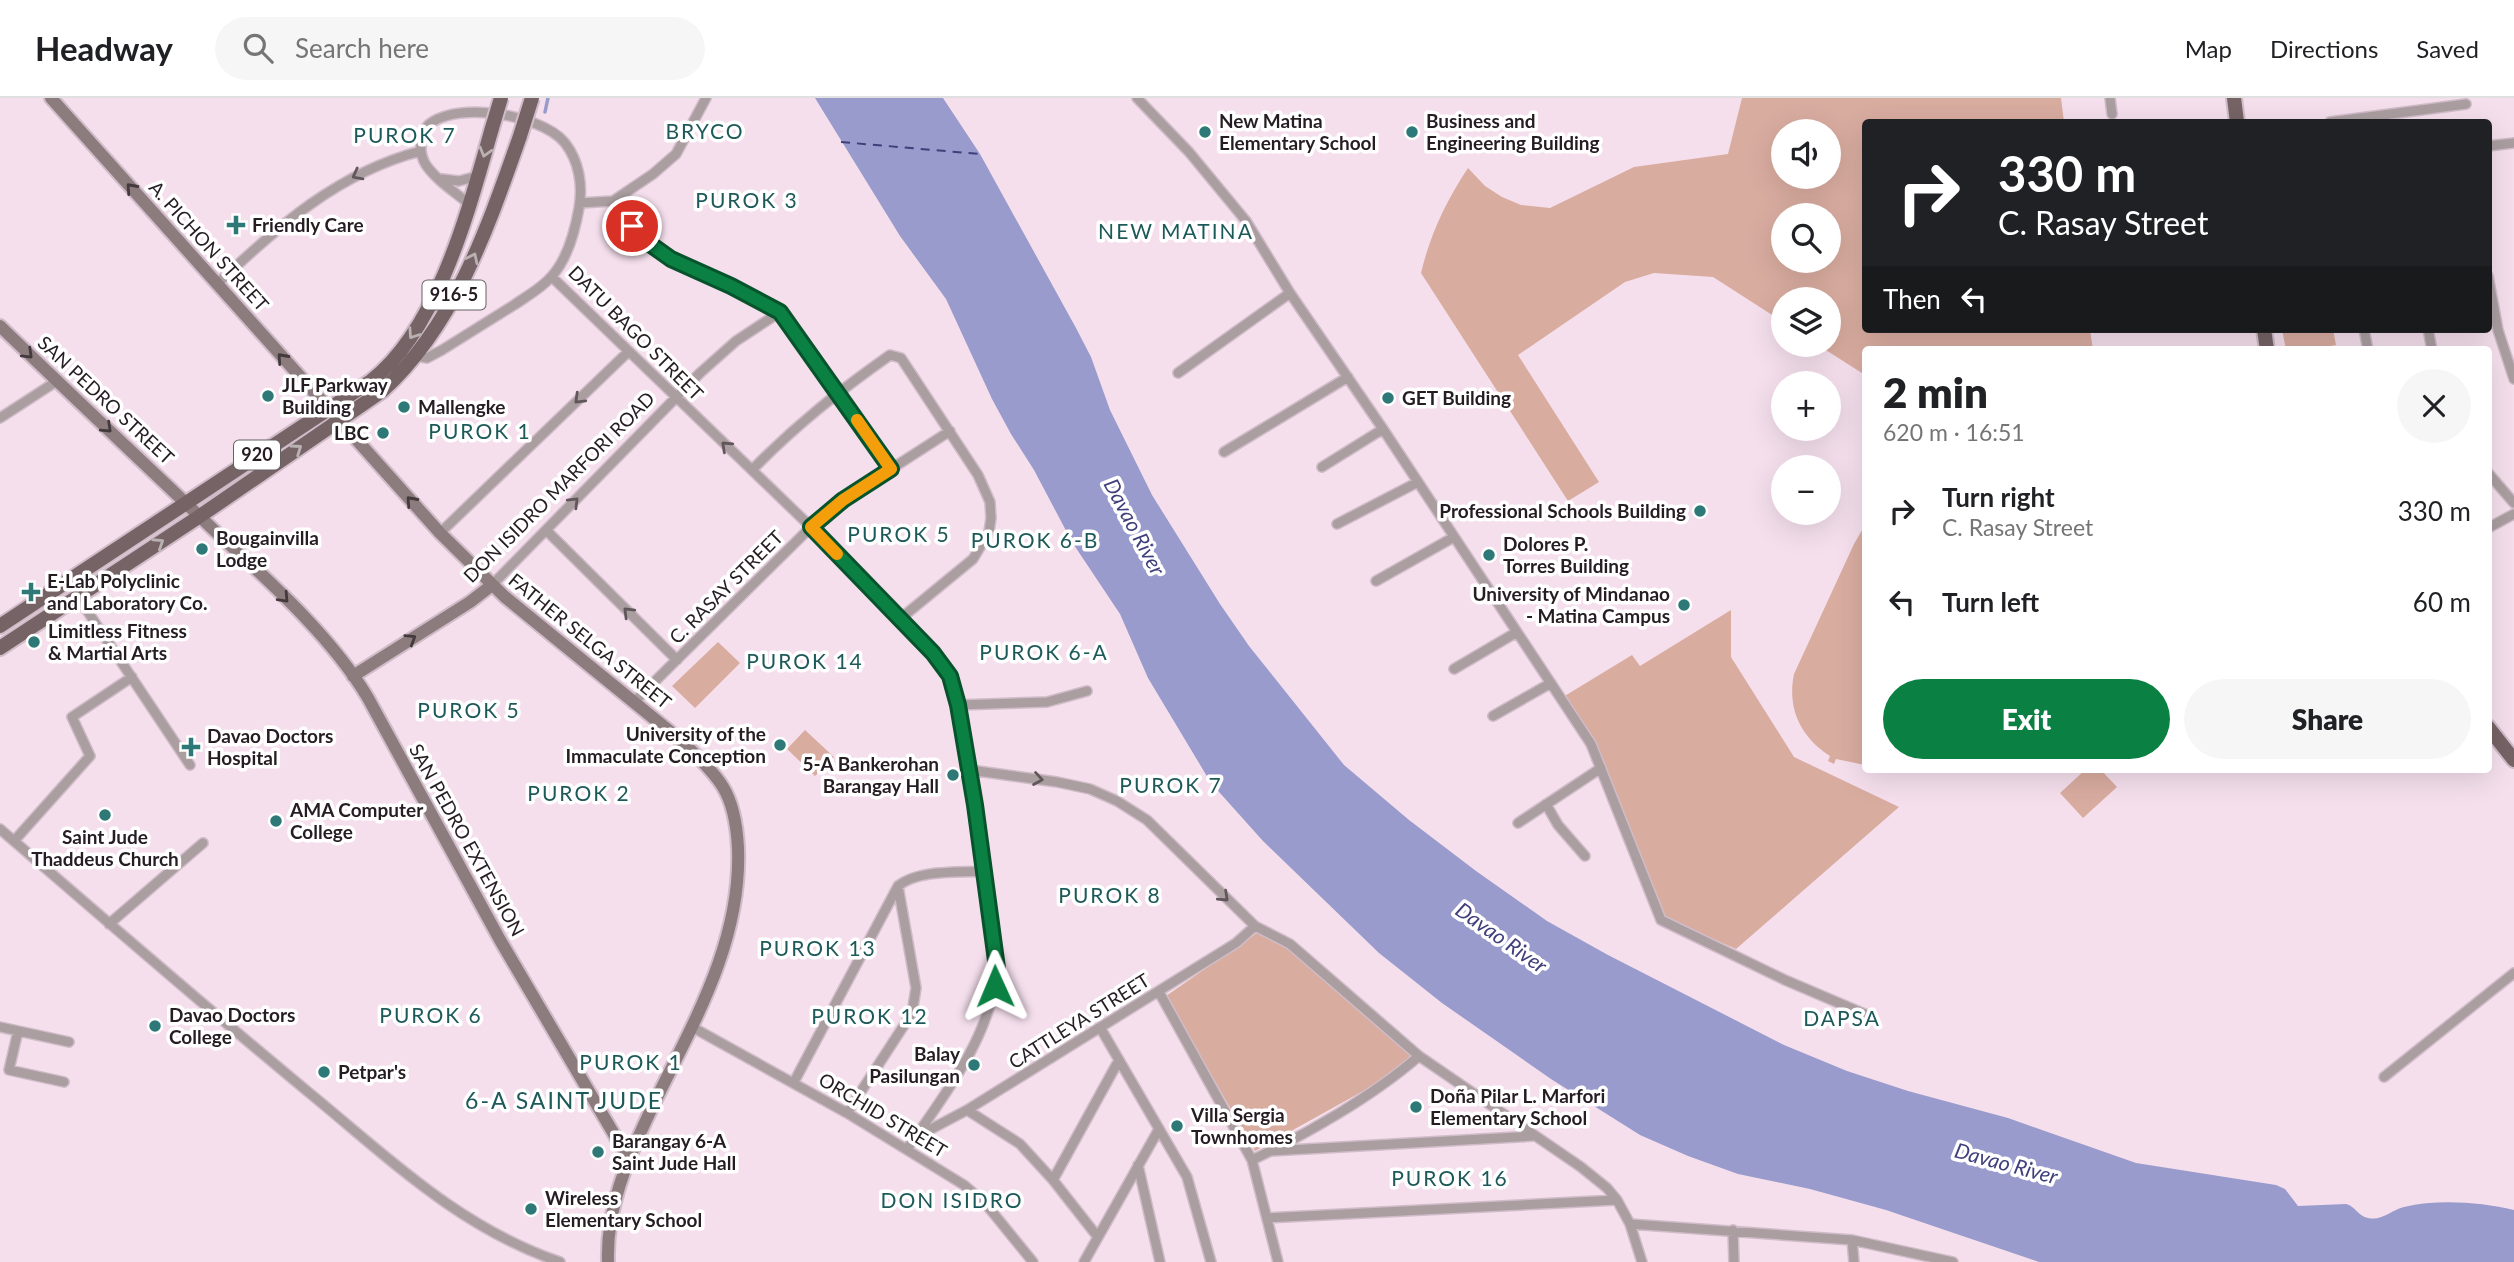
<!DOCTYPE html>
<meta charset="utf-8">
<style>
:root{--surface:#fff;--page:#f6f6f6;--text:#202124;--muted:#757577;--line:#e0e0e0;--accent:#0b8043}
body{margin:0;font-family:Lato,sans-serif;background:var(--page);color:var(--text);height:100vh;display:flex;flex-direction:column;font-size:26px;white-space:nowrap}
*{box-sizing:border-box;margin:0}
p{font-size:23px;color:var(--muted)}
.icon{flex:none;width:38px;height:38px;fill:none;stroke:currentColor;stroke-width:2;stroke-linecap:round;stroke-linejoin:round}
.map{position:relative;flex:1;overflow:hidden}
.sheet{position:absolute;left:1862px;top:248px;width:630px;height:427px;display:flex;flex-direction:column;background:var(--surface);border-radius:7px;box-shadow:0 7px 28px #0002}
.sheet>*{flex:none}
.top-card{position:absolute;left:1862px;top:21px;width:630px;height:214px;border-radius:7px;box-shadow:0 7px 28px #0002;background:#202124;color:#fff;overflow:hidden}
.buttons{position:absolute;left:1771px;top:21px;display:grid;gap:14px}
.buttons a{display:grid;place-items:center;width:70px;height:70px;border-radius:50%;background:var(--surface);box-shadow:0 7px 28px #0002;font-size:35px}
.pin{position:absolute;display:grid;place-items:center;width:60px;height:60px;color:#fff;margin:-30px;border:4px solid #fff;border-radius:50%;box-shadow:0 2px 7px #0007}
.me{position:absolute;width:77px;margin:-38px;rotate:359deg;stroke-linejoin:round;filter:drop-shadow(0 0 5px #0008)}
.turn{display:flex;align-items:center;gap:24px;height:147px;padding:0 21px;font-size:32px}
.turn .icon{width:91px;height:91px;stroke-width:2.5}
.turn b{display:block;font-size:49px;line-height:60px}
.then{display:flex;align-items:center;height:66px;padding:0 21px;background:#0003;gap:14px;font-size:26px}
.round{display:grid;place-items:center;flex:none;width:74px;height:74px;border-radius:37px;background:var(--page)}
.headline{display:flex;align-items:center;justify-content:space-between;height:119px;padding:0 21px}
h1{font-size:42px;font-weight:800;line-height:52px}
.cta{display:flex;gap:14px;margin-top:auto;padding:14px 21px}
.cta a{flex:1;height:80px;border-radius:42px;background:var(--accent);color:#fff;font-size:28px;font-weight:800;line-height:80px;text-align:center}
.cta a+a{background:var(--page);color:var(--text)}
ul{padding:0;list-style:none}
li{display:flex;align-items:center;gap:21px;height:91px;padding:0 21px}
li div{flex:1}
li b{display:block;font-size:26px}
li em{font-style:normal}
header{display:flex;align-items:center;gap:42px;box-sizing:border-box;height:98px;padding:0 35px;background:var(--surface);border-bottom:2px solid var(--line)}
header strong{font-size:33px}
nav{display:flex;gap:38px;margin-inline-start:auto;font-size:24px}
.search{width:490px;height:63px;background:var(--page);display:flex;align-items:center;gap:18px;box-sizing:border-box;padding:0 24px;border-radius:38px;color:var(--muted);font-size:26px}
.map>svg:first-child{display:block}
.green{fill:#d9aca0;fill-rule:evenodd}
.water{fill:#989bcc}
.lines{fill:none;stroke-linecap:round;stroke-linejoin:round}
.stream{stroke:#989bcc;stroke-width:3.5}
.ferry{stroke:#3f3f7c;stroke-width:2;stroke-dasharray:9 7;stroke-linecap:butt}
.minor-casing{stroke:#d0bcc8;stroke-width:12}
.secondary-casing{stroke:#d0bcc8;stroke-width:16}
.primary-casing{stroke:#d0bcc8;stroke-width:18}
.minor{stroke:#aa9ea0;stroke-width:9}
.secondary{stroke:#8c7c7e;stroke-width:12}
.primary{stroke:#766366;stroke-width:14}
.primary-bridge-casing{stroke:#d0bcc8;stroke-width:18;stroke-linecap:butt}
.primary-bridge{stroke:#766366;stroke-width:14}
.oneway{stroke:#bab1b2}
.oneway2{stroke:#61575b}
.oneway3{stroke:#443a3e}
.route-casing{stroke:#07532c;stroke-width:18}
.route{stroke:#0b8043;stroke-width:12}
.slow{stroke:#f59e0b;stroke-width:12}
.poi-dot{fill:#2e7878;stroke:#fff;stroke-width:2.5}
.labels{text-anchor:middle;stroke-width:7;stroke-linejoin:round;paint-order:stroke}
.shield{fill:#fff;stroke:#666164;stroke-width:2}
.shield-label{font-size:18px;font-weight:bold;fill:#251d22}
.poi-label{font-size:19px;font-weight:bold;fill:#251d22;stroke:#fff;text-anchor:start}
.street-label{font-size:19px;fill:#251d22;stroke:#fff}
.neighbourhood-label{font-size:21px;letter-spacing:2px;fill:#1e5959;stroke:#fff}
.water-label{font-size:21px;font-style:italic;fill:#3f3f7c;stroke:#fff}
.quarter-label{font-size:23px;letter-spacing:2px;fill:#1e5959;stroke:#fff}
</style>
<header>
<strong>Headway</strong>
<div class="search"><svg class="icon" aria-label="search" viewBox="0 0 24 24"><circle cx="10" cy="10" r="6"/><path d="M15 15l6 6"/></svg>Search here</div>
<nav><a>Map</a><a>Directions</a><a>Saved</a></nav>
</header>
<div class="map">
<svg width="2514" height="1164" viewBox="0 0 2514 1164">
<rect width="100%" height="100%" fill="#f5dfed"/>
<path class="green" d="M1742 0H2061L2064 24H1866V231H2090L2093 252H1866L1865 277 1818 247H1829V201H1783V224L1713 179 1654 175 1625 184 1518 257 1599 384 1568 403 1421 175C1430 137 1446 103 1468 70L1485 88 1502 99 1521 107 1550 110 1634 69 1728 56ZM1829 33V79H1783V33ZM1829 117V163H1783V117Z
M2282 231H2333L2336 247 2309 252H2286Z
M1865 427V667L1836 661 1834 666 1828 663 1830 658C1800 639 1787 610 1794 576L1854 446Z
M1731 512V559L1794 659 1899 709 1736 851 1665 820 1595 642 1563 599 1632 557 1640 568Z
M718 544 740 565 695 610 672 588Z
M805 632 834 659 815 678 787 651Z
M2085 672H2101L2117 689 2083 720 2060 695Z
M1257 835 1284 848 1412 957 1392 977 1255 1053 1166 898Z"/>
<path class="water" d="M815 0H943L980 56 1076 230 1091 259 1110 312 1152 397 1220 506 1249 548 1344 667 1409 722 1476 773 1547 823 1608 857 1784 947 1847 973 1908 993 2008 1020 2136 1065 2276 1087 2285 1091 2298 1108 2346 1106C2355 1108 2358 1118 2368 1120 2383 1123 2391 1112 2404 1109 2438 1101 2480 1104 2514 1112V1164H2039L1886 1112 1810 1091 1738 1076 1688 1058 1640 1037 1551 981 1442 905 1379 855 1263 743 1211 685 1148 580 1120 516 1072 444 1034 372 1011 336 992 301 946 201 900 138Z"/>
<g class="lines">
<path class="stream" d="M545 14 548 0"/>
<path class="ferry" d="M841 44 980 56"/>
<defs>
<path id="minor" d="M1137 0 1189 54 1246 123 1290 195 1383 331 1591 646 1661 822 1785 882 1867 917
M2110 0 2112 16
M2330 24 2466 6
M2488 48 2514 45
M442 81 459 83 478 78
M613 103 632 128 671 161 731 188 780 214 891 371
M580 105 613 103 653 76 676 56 706 0
M2488 178 2498 232 2514 281
M552 179 811 429 933 555 950 578 958 607 972 685 997 870C992 937 944 998 907 1051
M217 186C277 129 339 74 421 53
M2364 231 2368 252
M2428 231 2432 252
M417 258 427 260 442 252C466 237 490 222 514 207 527 198 542 190 552 178 568 160 575 133 579 110 583 87 579 63 565 45 540 13 436 0 422 36 420 46 420 58 426 67 436 82 455 94 469 106
M1178 275 1290 195
M0 320 57 283
M1224 354 1348 279
M1322 369 1383 331
M752 372C796 327 839 293 890 257L901 260 978 377 990 404 991 420 989 434 973 461 900 521
M2488 375 2514 405
M1337 426 1418 384
M2488 430 2514 416
M546 432 677 562
M440 435 628 254
M1376 483 1454 439
M492 487 700 275 736 243 780 214
M78 499 190 667
M1454 571 1517 534
M635 603 819 421 843 402 950 333
M958 607 1047 604 1087 593
M1493 618 1551 585
M970 672 1057 684 1090 691 1117 703 1147 722 1255 828 1290 846 1419 958 1581 1069 1607 1090 1617 1102 1630 1126 1642 1164
M1546 706 1558 727 1585 758
M1518 725 1601 670
M0 731C102 819 203 907 307 993 389 1060 458 1129 560 1164
M14 743 90 658 72 619 132 579
M109 826 203 745
M1159 894 1252 1062 1278 1164
M0 929 69 944
M692 929 847 1015 964 1087 985 1105 1033 1164
M1101 931 1187 1079 1211 1164
M18 933 9 972 64 984
M2384 979 2514 875
M794 984 898 788C919 771 959 775 985 773
M967 1012 1020 1046 1053 1082 1097 1138
M847 1015 912 915 916 890 898 788
M918 1038 967 1012 1236 845 1255 828
M1271 1053 1533 1038
M1252 1062C1307 1036 1373 998 1419 958
M1138 1067 1160 1164
M1053 1082 1119 962
M1267 1120 1617 1102
M1630 1126 1852 1142 1953 1164
M1733 1132 1734 1164
M1852 1142 1854 1164
M1084 1164 1159 1031"/>
<path id="secondary" d="M51 0 440 435 505 499 684 645C697 659 713 672 723 689 734 707 737 730 738 750 742 847 689 932 649 1016 627 1063 606 1111 608 1164
M0 228C72 298 145 366 217 435 269 483 332 539 368 600L500 842 628 1060
M353 578 470 504 492 487"/>
<path id="primary" d="M2234 0 2237 24
M2264 231 2267 252
M0 528 371 283C439 230 469 110 492 30
M0 550 200 418 382 293C455 227 488 129 520 38
M2488 629 2514 662"/>
</defs>
<use href="#minor" class="minor-casing"/>
<use href="#secondary" class="secondary-casing"/>
<use href="#primary" class="primary-casing"/>
<use href="#minor" class="minor"/>
<use href="#secondary" class="secondary"/>
<use href="#primary" class="primary"/>
<defs>
<path id="primary-bridge" d="M492 30 501 0
M520 38 532 0"/>
</defs>
<use href="#primary-bridge" class="primary-bridge-casing"/>
<use href="#primary-bridge" class="primary-bridge"/>
</g>
<defs><path id="oneway-chevron" d="M-2-3.5L2.5 0L-2 3.5" fill="none" stroke-width="1.6" stroke-linecap="round" stroke-linejoin="round" transform="scale(1.75)"/></defs>
<g class="oneway">
<use href="#oneway-chevron" transform="translate(485 54) rotate(106)"/>
<use href="#oneway-chevron" transform="translate(473 160) rotate(-64)"/>
<use href="#oneway-chevron" transform="translate(413 236) rotate(124)"/>
<use href="#oneway-chevron" transform="translate(297 351) rotate(-35)"/>
<use href="#oneway-chevron" transform="translate(159 445) rotate(-33)"/>
</g>
<g class="oneway2">
<use href="#oneway-chevron" transform="translate(357 77) rotate(152)"/>
<use href="#oneway-chevron" transform="translate(579 301) rotate(136)"/>
<use href="#oneway-chevron" transform="translate(726 348) rotate(-137)"/>
<use href="#oneway-chevron" transform="translate(574 404) rotate(-45)"/>
<use href="#oneway-chevron" transform="translate(628 514) rotate(-135)"/>
<use href="#oneway-chevron" transform="translate(1038 681) rotate(9)"/>
<use href="#oneway-chevron" transform="translate(1224 799) rotate(43)"/>
</g>
<g class="oneway3">
<use href="#oneway-chevron" transform="translate(131 90) rotate(-132)"/>
<use href="#oneway-chevron" transform="translate(28 256) rotate(44)"/>
<use href="#oneway-chevron" transform="translate(282 260) rotate(-132)"/>
<use href="#oneway-chevron" transform="translate(107 330) rotate(43)"/>
<use href="#oneway-chevron" transform="translate(411 403) rotate(-132)"/>
<use href="#oneway-chevron" transform="translate(284 500) rotate(47)"/>
<use href="#oneway-chevron" transform="translate(411 541) rotate(-32)"/>
</g>
<g class="lines">
<defs>
<path id="route" d="M632 128 650 146 671 161 731 188 780 214 891 371 843 402 811 429 933 555 950 578 958 607 975 707 997 870 995 888"/>
</defs>
<use href="#route" class="route-casing"/>
<use href="#route" class="route"/>
<path class="slow" d="M837 456 811 429 843 402 891 371 857 322"/>
</g>
<g class="poi-dot">
<circle cx="1205" cy="34" r="7"/>
<circle cx="1412" cy="34" r="7"/>
<path d="M232.5 116.5h7v7h7v7h-7v7h-7v-7h-7v-7h7z"/>
<circle cx="268" cy="298" r="7"/>
<circle cx="1388" cy="300" r="7"/>
<circle cx="404" cy="309" r="7"/>
<circle cx="383" cy="335" r="7"/>
<circle cx="1700" cy="413" r="7"/>
<circle cx="202" cy="451" r="7"/>
<circle cx="1489" cy="457" r="7"/>
<path d="M27.5 483.5h7v7h7v7h-7v7h-7v-7h-7v-7h7z"/>
<circle cx="1684" cy="507" r="7"/>
<circle cx="34" cy="544" r="7"/>
<circle cx="780" cy="647" r="7"/>
<path d="M187.5 638.5h7v7h7v7h-7v7h-7v-7h-7v-7h7z"/>
<circle cx="953" cy="677" r="7"/>
<circle cx="105" cy="717" r="7"/>
<circle cx="276" cy="723" r="7"/>
<circle cx="155" cy="928" r="7"/>
<circle cx="974" cy="967" r="7"/>
<circle cx="324" cy="974" r="7"/>
<circle cx="1416" cy="1009" r="7"/>
<circle cx="1177" cy="1028" r="7"/>
<circle cx="598" cy="1054" r="7"/>
<circle cx="531" cy="1111" r="7"/>
</g>
<g class="labels">
<g class="shield">
<rect x="422.5" y="182.5" width="63" height="29" rx="5"/>
<rect x="234" y="342.5" width="46" height="29" rx="5"/>
</g>
<g class="shield-label">
<text x="454" y="203">916-5</text>
<text x="257" y="363">920</text>
</g>
<g class="poi-label">
<text x="1219" y="30">New Matina<tspan x="1219" dy="22">Elementary School</tspan></text>
<text x="1426" y="30">Business and<tspan x="1426" dy="22">Engineering Building</tspan></text>
<text x="252" y="134">Friendly Care</text>
<text x="282" y="294">JLF Parkway<tspan x="282" dy="22">Building</tspan></text>
<text x="1402" y="307">GET Building</text>
<text x="418" y="316">Mallengke</text>
<text x="369" y="342" text-anchor="end">LBC</text>
<text x="1686" y="420" text-anchor="end">Professional Schools Building</text>
<text x="216" y="447">Bougainvilla<tspan x="216" dy="22">Lodge</tspan></text>
<text x="1503" y="453">Dolores P.<tspan x="1503" dy="22">Torres Building</tspan></text>
<text x="47" y="490">E-Lab Polyclinic<tspan x="47" dy="22">and Laboratory Co.</tspan></text>
<text x="1670" y="503" text-anchor="end">University of Mindanao<tspan x="1670" dy="22">- Matina Campus</tspan></text>
<text x="48" y="540">Limitless Fitness<tspan x="48" dy="22">&amp; Martial Arts</tspan></text>
<text x="766" y="643" text-anchor="end">University of the<tspan x="766" dy="22">Immaculate Conception</tspan></text>
<text x="207" y="645">Davao Doctors<tspan x="207" dy="22">Hospital</tspan></text>
<text x="939" y="673" text-anchor="end">5-A Bankerohan<tspan x="939" dy="22">Barangay Hall</tspan></text>
<text x="290" y="719">AMA Computer<tspan x="290" dy="22">College</tspan></text>
<text x="105" y="746" text-anchor="middle">Saint Jude<tspan x="105" dy="22">Thaddeus Church</tspan></text>
<text x="169" y="924">Davao Doctors<tspan x="169" dy="22">College</tspan></text>
<text x="960" y="963" text-anchor="end">Balay<tspan x="960" dy="22">Pasilungan</tspan></text>
<text x="338" y="981">Petpar's</text>
<text x="1430" y="1005">Doña Pilar L. Marfori<tspan x="1430" dy="22">Elementary School</tspan></text>
<text x="1191" y="1024">Villa Sergia<tspan x="1191" dy="22">Townhomes</tspan></text>
<text x="612" y="1050">Barangay 6-A<tspan x="612" dy="22">Saint Jude Hall</tspan></text>
<text x="545" y="1107">Wireless<tspan x="545" dy="22">Elementary School</tspan></text>
</g>
<g class="street-label">
<text transform="translate(209 148) rotate(48)" y="7">A. PICHON STREET</text>
<text transform="translate(636 235) rotate(45)" y="7">DATU BAGO STREET</text>
<text transform="translate(106 302) rotate(43)" y="7">SAN PEDRO STREET</text>
<text transform="translate(559 389) rotate(-45)" y="7">DON ISIDRO MARFORI ROAD</text>
<text transform="translate(726 489) rotate(-45)" y="7">C. RASAY STREET</text>
<text transform="translate(590 543) rotate(39)" y="7">FATHER SELGA STREET</text>
<text transform="translate(467 742) rotate(61)" y="7">SAN PEDRO EXTENSION</text>
<text transform="translate(1079 923) rotate(-32)" y="7">CATTLEYA STREET</text>
<text transform="translate(883 1017) rotate(31)" y="7">ORCHID STREET</text>
</g>
<g class="neighbourhood-label">
<text x="705" y="41">BRYCO</text>
<text x="405" y="45">PUROK 7</text>
<text x="747" y="110">PUROK 3</text>
<text x="1176" y="141">NEW MATINA</text>
<text x="480" y="341">PUROK 1</text>
<text x="899" y="444">PUROK 5</text>
<text x="1035" y="450">PUROK 6-B</text>
<text x="1044" y="562">PUROK 6-A</text>
<text x="805" y="571">PUROK 14</text>
<text x="469" y="620">PUROK 5</text>
<text x="1171" y="695">PUROK 7</text>
<text x="579" y="703">PUROK 2</text>
<text x="1110" y="805">PUROK 8</text>
<text x="818" y="858">PUROK 13</text>
<text x="431" y="925">PUROK 6</text>
<text x="870" y="926">PUROK 12</text>
<text x="1842" y="928">DAPSA</text>
<text x="631" y="972">PUROK 1</text>
<text x="1450" y="1088">PUROK 16</text>
<text x="952" y="1110">DON ISIDRO</text>
</g>
<g class="water-label">
<text transform="translate(1134 429) rotate(62)" y="7">Davao River</text>
<text transform="translate(1501 840) rotate(35)" y="7">Davao River</text>
<text transform="translate(2006 1066) rotate(15)" y="7">Davao River</text>
</g>
<g class="quarter-label">
<text x="564" y="1011">6-A SAINT JUDE</text>
</g>
</g>
</svg>
<div class="buttons">
<a><svg class="icon" aria-label="sound" viewBox="0 0 24 24"><path d="M4 9h4l5-4v14l-5-4H4zM17 9q2 3 0 6"/></svg></a>
<a><svg class="icon" aria-label="search" viewBox="0 0 24 24"><circle cx="10" cy="10" r="6"/><path d="M15 15l6 6"/></svg></a>
<a><svg class="icon" aria-label="layers" viewBox="0 0 24 24"><path d="M12 4l9 5-9 5-9-5zM3 14l9 5 9-5"/></svg></a>
<a>+</a>
<a>−</a>
</div>
<div class="pin" style="left:632px;top:128px;background:#d93025"><svg class="icon" aria-label="arrive" viewBox="0 0 24 24"><path d="M6 21V4h12l-3 4 3 4H6"/></svg></div>
<svg class="me" style="left:995px;top:888px" viewBox="-20 -20 40 40"><path d="M0-17L14 15 0 8-14 15z" fill="#0b8043" stroke="#fff" stroke-width="4"/></svg>
<div class="top-card">
<div class="turn"><svg class="icon" aria-label="right" viewBox="0 0 24 24"><path d="M7 20v-9h11M14 6l5 5-5 5"/></svg><div><b>330 m</b>C. Rasay Street</div></div>
<div class="then">Then<svg class="icon" aria-label="left" viewBox="0 0 24 24"><path d="M17 20v-9H6M10 6l-5 5 5 5"/></svg></div>
</div>
<section class="sheet">
<div class="headline"><div><h1>2 min</h1><p>620 m · 16:51</p></div><a class="round"><svg class="icon" aria-label="close" viewBox="0 0 24 24"><path d="M6 6l12 12M18 6L6 18"/></svg></a></div>
<ul>
<li><svg class="icon" aria-label="right" viewBox="0 0 24 24"><path d="M7 20v-9h11M14 6l5 5-5 5"/></svg><div><b>Turn right</b><p>C. Rasay Street</p></div><em>330 m</em></li>
<li><svg class="icon" aria-label="left" viewBox="0 0 24 24"><path d="M17 20v-9H6M10 6l-5 5 5 5"/></svg><div><b>Turn left</b></div><em>60 m</em></li>
</ul>
<div class="cta"><a>Exit</a><a>Share</a></div>
</section>
</div>
